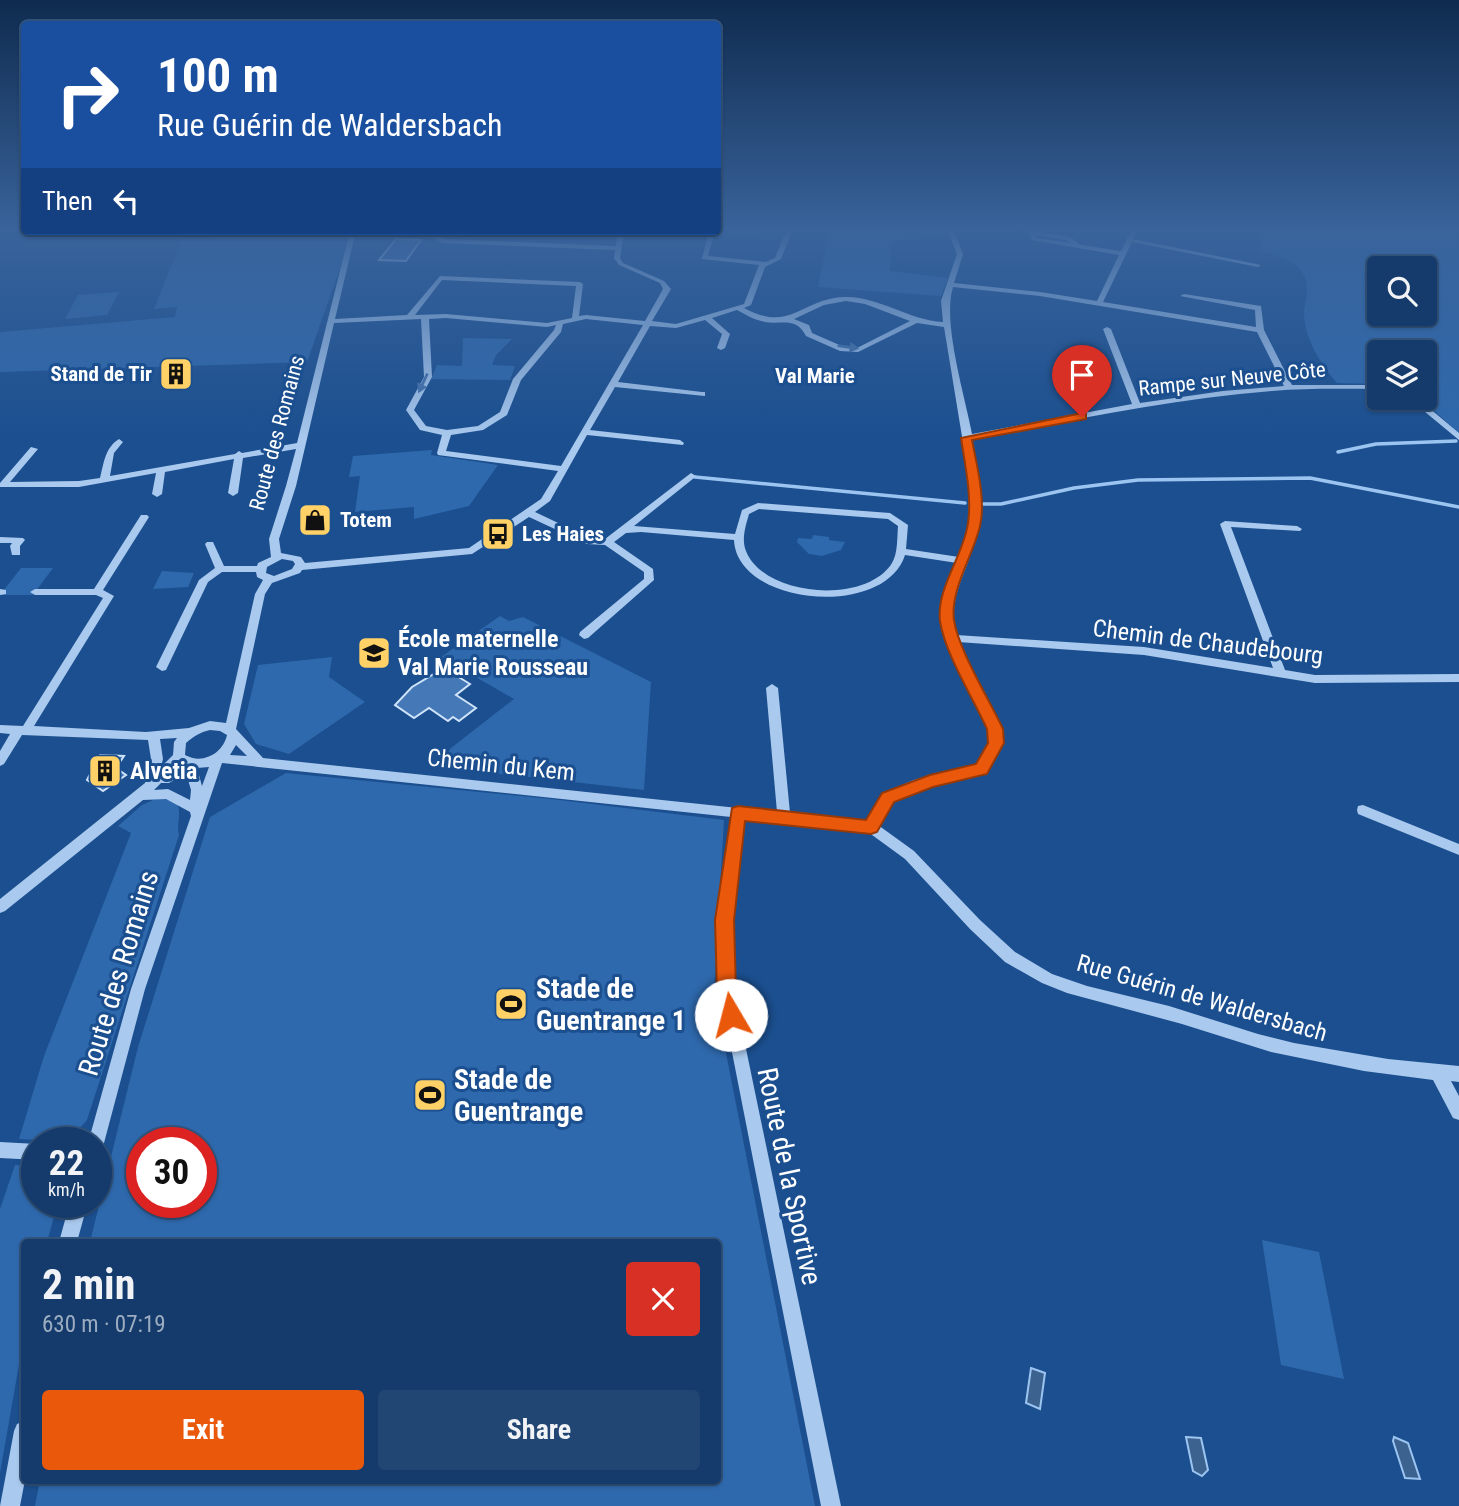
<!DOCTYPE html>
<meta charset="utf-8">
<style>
:root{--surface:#143b6b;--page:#214673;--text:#f1f3f6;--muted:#9dadc1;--line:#33557e;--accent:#ea580c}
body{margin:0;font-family:"Roboto Condensed",sans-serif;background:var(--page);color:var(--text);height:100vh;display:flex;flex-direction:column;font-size:26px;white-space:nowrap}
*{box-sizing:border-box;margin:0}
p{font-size:23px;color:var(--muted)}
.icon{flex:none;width:38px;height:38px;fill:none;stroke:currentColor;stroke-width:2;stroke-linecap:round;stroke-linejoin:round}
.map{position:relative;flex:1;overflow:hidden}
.details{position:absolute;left:21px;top:1239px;width:700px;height:245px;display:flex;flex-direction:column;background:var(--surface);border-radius:7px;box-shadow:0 2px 5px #0004,0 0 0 2px var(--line)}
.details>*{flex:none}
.guide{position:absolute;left:21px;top:21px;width:700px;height:214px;border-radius:7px;box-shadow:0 2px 5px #0004,0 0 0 2px var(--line);background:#1a4fa0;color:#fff;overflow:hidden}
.controls{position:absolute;left:1367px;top:256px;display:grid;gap:14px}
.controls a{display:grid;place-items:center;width:70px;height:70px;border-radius:7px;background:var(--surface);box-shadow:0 2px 5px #0004,0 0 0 2px var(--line);font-size:35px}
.speed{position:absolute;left:21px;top:1127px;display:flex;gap:14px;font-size:35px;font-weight:700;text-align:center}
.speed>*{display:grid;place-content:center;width:91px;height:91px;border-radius:50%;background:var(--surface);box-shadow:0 2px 5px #0004,0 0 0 2px var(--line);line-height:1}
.speed small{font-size:18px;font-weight:400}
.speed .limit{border:10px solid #d22;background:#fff;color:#111}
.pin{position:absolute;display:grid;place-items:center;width:60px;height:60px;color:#fff;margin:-72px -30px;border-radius:50% 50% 50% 0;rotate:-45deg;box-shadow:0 0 7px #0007}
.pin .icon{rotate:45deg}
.me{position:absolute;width:77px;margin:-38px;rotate:352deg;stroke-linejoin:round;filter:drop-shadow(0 0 5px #0008)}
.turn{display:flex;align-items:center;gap:24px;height:147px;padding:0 21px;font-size:32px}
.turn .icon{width:91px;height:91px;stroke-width:2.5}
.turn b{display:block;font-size:49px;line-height:60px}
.then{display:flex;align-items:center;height:66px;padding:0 21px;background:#0003;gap:14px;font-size:26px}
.round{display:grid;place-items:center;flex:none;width:74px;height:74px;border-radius:7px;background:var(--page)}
.headline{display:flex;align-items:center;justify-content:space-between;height:119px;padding:0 21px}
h1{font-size:42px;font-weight:700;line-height:52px}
.action{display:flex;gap:14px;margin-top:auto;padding:14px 21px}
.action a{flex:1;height:80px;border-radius:7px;background:var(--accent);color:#fff;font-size:28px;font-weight:700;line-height:80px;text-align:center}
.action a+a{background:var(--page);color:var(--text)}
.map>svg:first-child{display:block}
.green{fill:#2e69ad;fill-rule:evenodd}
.water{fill:#3c6290;stroke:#9cc4f0;stroke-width:2}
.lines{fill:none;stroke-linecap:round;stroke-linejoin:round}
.stream{stroke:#9cc4f0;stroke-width:3.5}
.building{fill:#4478b7;stroke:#cfe3fa;stroke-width:2}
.minor{fill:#a9c9ee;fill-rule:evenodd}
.oneway{fill:#4674ac}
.route{fill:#ea580c;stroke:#983908;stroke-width:2}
.labels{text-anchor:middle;stroke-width:6;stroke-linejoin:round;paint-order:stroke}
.far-poi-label{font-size:21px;font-weight:bold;fill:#fff;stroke:#1b4f8f;text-anchor:start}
.far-neighbourhood-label{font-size:21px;font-weight:bold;fill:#fff;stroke:#1b4f8f}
.far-street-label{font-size:21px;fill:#fff;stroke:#1b4f8f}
.poi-label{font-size:24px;font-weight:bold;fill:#fff;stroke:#1b4f8f;text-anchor:start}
.street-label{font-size:24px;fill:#fff;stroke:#1b4f8f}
.near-street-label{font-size:28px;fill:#fff;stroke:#1b4f8f}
.near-poi-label{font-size:28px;font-weight:bold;fill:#fff;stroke:#1b4f8f;text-anchor:start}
</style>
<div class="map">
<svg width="1459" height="1506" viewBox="0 0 1459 1506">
<rect width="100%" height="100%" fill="#1b4f8f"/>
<path class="green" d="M719 229H779L776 239 716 236Z
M830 229H947L948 235 892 241 890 271 948 278 941 296 818 287Z
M1259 229H1459V433L1419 397H1424V352H1379V384L1337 383C1321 364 1305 340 1304 314 1304 304 1308 295 1307 286 1306 263 1280 256 1262 252ZM1379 268H1424V313H1379Z
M348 231 342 262 307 362 0 372V332L175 317 177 307 154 309 182 239Z
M119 292 107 315 65 319 78 295Z
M463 338 512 339 496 355 492 365 515 366 510 380 431 379 437 365 462 366Z
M432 450 431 455 498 465 469 506 414 519V507L355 512 360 476 349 477 353 456Z
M813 535 829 537V540L845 542 841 550 822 556 809 554 797 542 798 538 812 539Z
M21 568H53L33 595H0Z
M162 571 194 573 188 587 153 589Z
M500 616 509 621 523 617 651 682 644 790 438 767 451 748 514 699 441 657Z
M332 657 329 677 365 702 289 754 256 744 244 724 258 665Z
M286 773 551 799 724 820 714 992 815 1506H35L40 1480H718V1242H90L138 1047 210 817ZM142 1143H201V1202H142Z
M160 797 177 803C182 815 176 823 179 835L87 1120C69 1143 46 1140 19 1139L44 1056 131 833 118 826 142 805Z
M15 1165 37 1166V1202H58L47 1242H24V1336L0 1473V1209Z
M1262 1240 1319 1252 1344 1379 1281 1365Z"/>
<path class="water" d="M1031 1368 1045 1373 1040 1409 1026 1403Z
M1186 1437 1201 1438 1208 1470 1202 1476 1193 1471Z
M1394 1437 1408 1443 1420 1479 1405 1478 1393 1441Z"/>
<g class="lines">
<path class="stream" d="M1338 452 1376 444 1456 441
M695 477 965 503
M980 504H1001L1074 488 1138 480 1310 478 1459 507"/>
</g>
<path class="building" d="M396 239 421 240 406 261 379 260Z
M444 668 470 684 456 695 476 708 459 721 453 717 448 721 429 708 414 718 395 705 412 687Z
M100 755 124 756 116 768 126 775 103 791 87 780Z"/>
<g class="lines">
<path class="minor" d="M787 229H793L781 259 765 267 751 305 744 308C791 333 799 300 843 297 877 295 908 320 943 322L941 301 957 254 947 229H953L963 254 954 283 1040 292 1097 301 1119 255 1032 240 1029 232 1032 230 1070 237 1081 245 1121 251 1132 229H1138L1133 239 1261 265 1258 267 1132 242 1103 302 1256 327 1255 310 1180 296 1184 294 1261 306 1264 330 1292 385H1379V389C1343 389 1308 388 1272 391 1171 399 1073 420 972 439 978 470 984 506 976 536 968 573 947 595 956 635L1144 647 1273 668 1220 524 1225 521 1297 526 1302 529 1300 531 1231 527 1285 670 1315 675 1459 674V682L1315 683 1144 655 958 642 994 711 1002 743 985 772C948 784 896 783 878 825L914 851 980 920 1015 952 1052 974 1087 986 1169 1006 1258 1034 1294 1043 1388 1059 1459 1066V1082L1451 1081 1459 1096V1120L1453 1118 1433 1080 1364 1071 1271 1052 1182 1024 1067 993 1042 983 1005 962 970 929 905 859 868 832 744 819 731 920 734 991 841 1506H821L720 991 717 920 731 817 222 763 145 989 104 1143 102 1149 96 1151V1143H88L131 989 191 816 190 812 166 799 143 800 5 911 0 913V899L145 783 151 759 148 740 22 735 4 764 0 766V751L10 734 0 733V725L23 726 103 598 96 595H35L30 592 35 589H94L141 515H147L149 517 103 590 114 596 34 726 146 732 189 728 210 721 226 723 255 594 263 580 257 577 256 572H222L208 582 166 670 162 671 156 667 199 580 215 568 205 544 207 542H213L224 566H257L258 563 271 557 269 539 286 486 296 449 243 458 238 493 233 496 228 493 234 459 165 472 162 494 157 497 152 494 156 473 79 487H0V483L31 447 38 449 10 482 79 481 100 478C104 462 105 448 119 439L123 442 114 453 110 476 235 454 239 451 242 453 297 443 350 231H356L335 319 407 315 440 276 580 282 583 284 579 316 586 315 645 321 663 289 660 283 619 265 614 258 615 250 442 243 431 236V231H437V235L443 239 616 246 618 231H624L620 258 623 263 664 281 671 289 652 321 676 324 744 304 759 265 702 259 709 231H715L708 256 766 262 775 258ZM1036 235 1066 240 1071 243 1037 238ZM442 280 576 286 572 318 547 323 446 314 415 315ZM953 287 1040 296 1257 332 1284 386 1223 391 1140 403 1111 329 1107 327 1103 329 1132 404 972 434C965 396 942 322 953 287ZM846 301 865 304 910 321 857 348 844 347 812 333 809 325 794 319 824 305ZM737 310C746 315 755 320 765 322 782 325 796 316 806 336L840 351 858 352 917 323 944 327 968 473 969 522 959 557 906 549 908 525 890 513 758 503 742 510 735 534 634 526 694 478 696 476 691 473 605 539H592L535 512 550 501 587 435 683 445 684 443 680 440 590 430 615 387 705 396V392H702L618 382 650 326 676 328 705 320 722 334 717 348 721 350 725 348 730 334 712 318ZM446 318 547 327 556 325 554 330 513 379 500 412 478 426 447 430 426 426 414 410 432 377 429 319ZM421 319 424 377 406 410 420 430 442 435 437 453 438 455 558 471 541 499 469 548 305 563 301 557 281 553 279 539 296 486 334 323ZM586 319 643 325 561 466 446 451 451 435 483 430 507 415 521 380 561 332 563 324ZM759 509 888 519 898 526C897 538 898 553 892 563 866 605 764 597 746 551 741 539 746 525 749 514ZM529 517 587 544 605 545 644 572V579L580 632 579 635 584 639 588 638 654 580 653 569 614 542 626 533 641 532 734 540C737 606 885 619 905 555L957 563 944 595 942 620 951 651 982 711 990 743 977 765C936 774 885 778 867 821L790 813 778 688 772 684 766 688 777 812 263 758 236 729 265 594 272 583 300 573 302 570 472 554ZM282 559 293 561 295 564 292 569 274 576 266 573 267 567ZM210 730 220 731 227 735C223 753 203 765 185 755L186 743C193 737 200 732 210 730ZM177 738 174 742 173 755 161 767 163 759 160 739ZM236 745 247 756 230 755ZM209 767 202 786 197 768ZM186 773 191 790 190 800 168 789 154 790 161 783H169Z
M1407 397H1416L1459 433V440Z
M0 537 23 538 25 540 20 546V555H12L10 546 12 543H0Z
M0 589 6 590V594L0 595Z
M1363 805 1459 844V855L1358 814 1357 810 1358 806Z
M0 1142 37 1144V1160L0 1158Z
M70 1202H88L77 1242H59Z
M24 1421 25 1480 20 1506H0L14 1431 17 1424Z"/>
</g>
<defs><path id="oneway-solid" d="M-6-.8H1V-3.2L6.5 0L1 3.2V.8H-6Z" transform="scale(1.75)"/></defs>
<g class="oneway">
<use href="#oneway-solid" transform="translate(848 347) rotate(8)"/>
<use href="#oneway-solid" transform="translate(423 383) rotate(115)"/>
</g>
<linearGradient id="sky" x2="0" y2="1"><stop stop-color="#0f2b4f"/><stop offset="0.52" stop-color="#39639b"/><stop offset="1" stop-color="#39639b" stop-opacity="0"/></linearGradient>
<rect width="1459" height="440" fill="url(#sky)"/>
<path class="route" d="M1082 413 1086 414V419L972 440C977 466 986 501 980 526 973 556 950 590 954 620 958 649 990 701 1003 729L1004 743 987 774 933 787 894 802 877 832 871 834 745 821 734 920 736 991 741 1015 738 1022 731 1024 724 1022 717 991 715 920 732 808 738 806 866 820 882 793 930 775 976 764 988 743 987 729C973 698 945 654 940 621 936 588 964 555 968 523 972 496 965 465 961 438Z"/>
<defs>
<symbol id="building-square" viewBox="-11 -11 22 22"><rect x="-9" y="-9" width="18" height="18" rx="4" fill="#ffd166" stroke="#1b4f8f"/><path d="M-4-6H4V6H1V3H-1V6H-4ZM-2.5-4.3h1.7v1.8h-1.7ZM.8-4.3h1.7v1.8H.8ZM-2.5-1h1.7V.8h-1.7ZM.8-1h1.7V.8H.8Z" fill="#111"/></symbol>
<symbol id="shop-square" viewBox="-11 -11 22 22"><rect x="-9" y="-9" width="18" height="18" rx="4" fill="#ffd166" stroke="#1b4f8f"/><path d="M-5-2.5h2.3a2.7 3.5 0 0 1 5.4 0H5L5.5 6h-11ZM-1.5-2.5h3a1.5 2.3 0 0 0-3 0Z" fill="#111"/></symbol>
<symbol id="bus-square" viewBox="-11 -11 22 22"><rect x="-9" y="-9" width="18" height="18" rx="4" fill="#ffd166" stroke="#1b4f8f"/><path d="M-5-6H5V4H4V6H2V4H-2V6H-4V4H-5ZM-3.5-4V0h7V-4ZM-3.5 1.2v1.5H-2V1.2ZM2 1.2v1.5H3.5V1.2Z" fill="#111"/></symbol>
<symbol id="school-square" viewBox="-11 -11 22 22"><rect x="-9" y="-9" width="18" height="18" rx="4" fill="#ffd166" stroke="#1b4f8f"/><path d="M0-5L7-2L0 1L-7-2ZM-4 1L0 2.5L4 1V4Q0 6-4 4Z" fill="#111"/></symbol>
<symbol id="stadium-square" viewBox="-11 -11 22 22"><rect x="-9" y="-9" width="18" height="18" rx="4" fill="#ffd166" stroke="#1b4f8f"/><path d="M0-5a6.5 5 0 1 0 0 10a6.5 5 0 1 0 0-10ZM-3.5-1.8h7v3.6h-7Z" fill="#111"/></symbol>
</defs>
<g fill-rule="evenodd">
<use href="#building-square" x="157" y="355" width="38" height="38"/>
<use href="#shop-square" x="296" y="501" width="38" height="38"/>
<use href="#bus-square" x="479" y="515" width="38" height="38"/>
<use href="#school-square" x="355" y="634" width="38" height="38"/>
<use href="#building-square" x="86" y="752" width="38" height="38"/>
<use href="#stadium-square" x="492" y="985" width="38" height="38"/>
<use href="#stadium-square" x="411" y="1076" width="38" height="38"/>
</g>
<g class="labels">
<g class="far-poi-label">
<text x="152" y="381" text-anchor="end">Stand de Tir</text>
<text x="340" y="527">Totem</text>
<text x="522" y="541">Les Haies</text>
</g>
<g class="far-neighbourhood-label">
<text x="815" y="383">Val Marie</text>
</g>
<g class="far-street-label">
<text transform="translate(1232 379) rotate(-6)" y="7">Rampe sur Neuve Côte</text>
<text transform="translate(277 433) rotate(-75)" y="7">Route des Romains</text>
</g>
<g class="poi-label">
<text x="398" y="647">École maternelle<tspan x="398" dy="28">Val Marie Rousseau</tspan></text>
<text x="130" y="779">Alvetia</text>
</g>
<g class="street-label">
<text transform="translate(1208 642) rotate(7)" y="8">Chemin de Chaudebourg</text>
<text transform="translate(501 765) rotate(6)" y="8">Chemin du Kem</text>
<text transform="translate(1202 998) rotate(16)" y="8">Rue Guérin de Waldersbach</text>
</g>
<g class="near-street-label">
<text transform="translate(118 973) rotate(-73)" y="10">Route des Romains</text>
<text transform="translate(790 1176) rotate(78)" y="10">Route de la Sportive</text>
</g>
<g class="near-poi-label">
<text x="536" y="998">Stade de<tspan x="536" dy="32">Guentrange 1</tspan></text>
<text x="454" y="1089">Stade de<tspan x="454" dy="32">Guentrange</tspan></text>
</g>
</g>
</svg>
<div class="controls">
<a><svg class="icon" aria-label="search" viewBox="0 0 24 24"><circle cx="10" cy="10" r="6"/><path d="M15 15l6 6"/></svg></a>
<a><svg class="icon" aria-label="layers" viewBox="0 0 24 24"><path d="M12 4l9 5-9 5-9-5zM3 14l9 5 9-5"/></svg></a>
</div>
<div class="speed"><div>22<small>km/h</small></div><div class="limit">30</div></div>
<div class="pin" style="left:1082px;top:417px;background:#d93025"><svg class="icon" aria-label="arrive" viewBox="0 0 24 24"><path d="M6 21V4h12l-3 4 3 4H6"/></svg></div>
<svg class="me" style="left:731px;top:1015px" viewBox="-20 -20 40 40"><circle r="19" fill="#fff"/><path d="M0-13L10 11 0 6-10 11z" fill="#ea580c"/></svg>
<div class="guide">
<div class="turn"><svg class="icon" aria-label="right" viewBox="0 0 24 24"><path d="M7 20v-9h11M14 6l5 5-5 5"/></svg><div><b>100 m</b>Rue Guérin de Waldersbach</div></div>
<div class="then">Then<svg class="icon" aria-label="left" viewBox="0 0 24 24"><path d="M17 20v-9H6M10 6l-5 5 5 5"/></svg></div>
</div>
<section class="details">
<div class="headline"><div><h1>2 min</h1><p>630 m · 07:19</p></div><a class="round" style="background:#d93025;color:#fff"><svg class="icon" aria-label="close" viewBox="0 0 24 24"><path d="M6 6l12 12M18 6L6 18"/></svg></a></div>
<div class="action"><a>Exit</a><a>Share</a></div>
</section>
</div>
